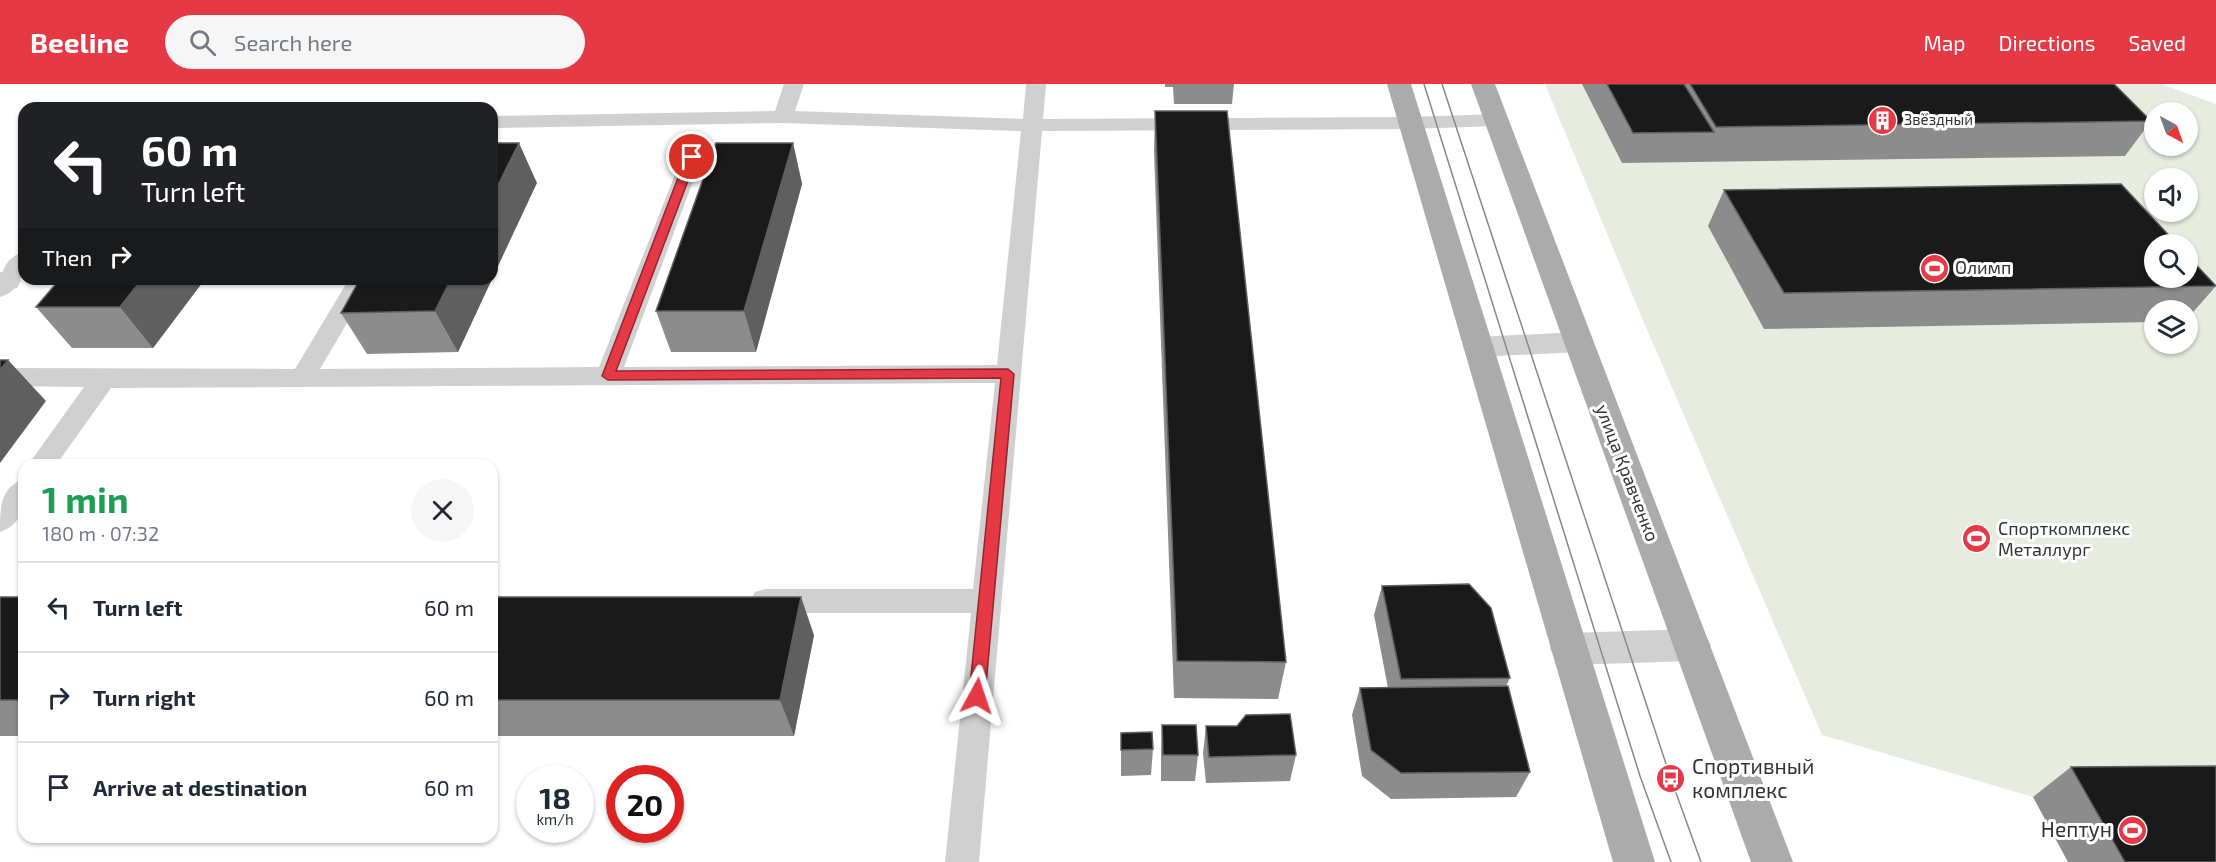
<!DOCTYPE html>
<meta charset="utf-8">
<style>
:root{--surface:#fff;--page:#f6f6f7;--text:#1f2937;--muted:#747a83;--line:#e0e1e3;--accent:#e63946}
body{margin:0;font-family:"Exo 2",sans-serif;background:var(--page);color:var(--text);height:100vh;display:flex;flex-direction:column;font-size:22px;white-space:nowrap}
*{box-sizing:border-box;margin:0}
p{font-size:20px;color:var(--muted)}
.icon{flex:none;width:33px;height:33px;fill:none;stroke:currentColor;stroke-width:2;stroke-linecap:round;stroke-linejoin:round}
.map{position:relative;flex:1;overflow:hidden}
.side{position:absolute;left:18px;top:375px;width:480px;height:384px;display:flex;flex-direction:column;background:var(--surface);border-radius:18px;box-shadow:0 2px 4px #0004}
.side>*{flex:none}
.banner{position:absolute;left:18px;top:18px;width:480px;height:183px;border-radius:18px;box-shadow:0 2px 4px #0004;background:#202124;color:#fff;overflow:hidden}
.needle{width:39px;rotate:139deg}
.fabs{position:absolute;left:2144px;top:18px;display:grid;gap:12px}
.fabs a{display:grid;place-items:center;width:54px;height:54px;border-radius:50%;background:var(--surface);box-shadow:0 2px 4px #0004;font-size:30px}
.speed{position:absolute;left:516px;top:681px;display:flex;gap:12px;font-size:30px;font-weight:700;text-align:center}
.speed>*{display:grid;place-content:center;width:78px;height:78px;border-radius:50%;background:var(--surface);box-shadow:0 2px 4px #0004;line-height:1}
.speed small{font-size:15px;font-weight:400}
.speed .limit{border:9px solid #d22;background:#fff;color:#111}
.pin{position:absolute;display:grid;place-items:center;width:51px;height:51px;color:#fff;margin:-26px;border:3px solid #fff;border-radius:50%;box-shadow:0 2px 6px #0007}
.me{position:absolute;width:66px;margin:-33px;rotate:5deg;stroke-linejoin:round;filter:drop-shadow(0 0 4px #0008)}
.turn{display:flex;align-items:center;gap:21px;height:126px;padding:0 24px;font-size:27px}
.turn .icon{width:78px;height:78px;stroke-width:2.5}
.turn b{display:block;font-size:42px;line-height:51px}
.then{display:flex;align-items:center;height:57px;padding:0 24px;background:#0003;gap:12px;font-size:22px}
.round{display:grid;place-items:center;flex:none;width:63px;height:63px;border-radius:32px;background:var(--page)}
.headline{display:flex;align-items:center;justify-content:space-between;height:102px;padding:0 24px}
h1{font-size:36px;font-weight:700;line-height:45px;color:#1e9e55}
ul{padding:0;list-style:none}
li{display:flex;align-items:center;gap:18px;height:90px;padding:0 24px;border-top:2px solid var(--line)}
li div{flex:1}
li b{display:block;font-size:22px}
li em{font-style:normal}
header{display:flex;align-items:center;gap:36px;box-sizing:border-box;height:84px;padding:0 30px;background:var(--accent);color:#fff}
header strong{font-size:28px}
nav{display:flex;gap:33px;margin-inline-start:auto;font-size:21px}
.search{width:420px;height:54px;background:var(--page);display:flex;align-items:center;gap:15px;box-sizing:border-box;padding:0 21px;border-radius:33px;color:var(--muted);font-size:22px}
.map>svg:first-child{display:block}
.green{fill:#e6ecdf;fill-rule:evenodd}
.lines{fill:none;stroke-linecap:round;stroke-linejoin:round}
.service{fill:#d0d0d0;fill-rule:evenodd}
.minor{fill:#d0d0d0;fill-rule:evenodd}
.primary{fill:#ababab;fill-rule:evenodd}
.tram{stroke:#888;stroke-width:1.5}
.wall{fill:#8c8c8c}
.shaded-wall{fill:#5f5f5f}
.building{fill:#1a1a1a;stroke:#5f5f5f;stroke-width:1.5}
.route{fill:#e63946;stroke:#96252e;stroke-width:1.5}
.labels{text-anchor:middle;stroke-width:6;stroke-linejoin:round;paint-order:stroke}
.far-poi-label{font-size:15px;fill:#333;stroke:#fff;text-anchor:start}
.poi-label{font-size:18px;fill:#333;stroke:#fff;text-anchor:start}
.street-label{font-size:18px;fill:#333;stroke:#fff}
.near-poi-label{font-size:21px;fill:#333;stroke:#fff;text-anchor:start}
</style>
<header>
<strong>Beeline</strong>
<div class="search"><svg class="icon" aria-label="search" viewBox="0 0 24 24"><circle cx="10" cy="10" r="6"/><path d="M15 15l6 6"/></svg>Search here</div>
<nav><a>Map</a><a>Directions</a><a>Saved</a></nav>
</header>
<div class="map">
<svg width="2216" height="778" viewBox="0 0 2216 778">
<rect width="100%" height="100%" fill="#fff"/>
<path class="green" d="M1545 0H2161L2216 20V778H2068L2033 713 1822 651 1642 234ZM2154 28H2187V62H2154ZM2154 94H2187V128H2154ZM2154 160H2187V194H2154ZM2154 226H2187V260H2154Z"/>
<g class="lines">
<path class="service" d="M784 0H804L795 27 1023 35 1026 0H1046L1043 35 1410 33 1497 30 1504 32 1507 36 1504 40 1497 42 1410 45 1042 47 979 778H945L971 529H765L755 526 750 517 755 508 765 505H973L995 299 111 304 56 381H28L84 303 0 302V284L295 285 349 195H373L320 285 599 283 682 73 685 69 692 67 699 69 702 73 624 283 997 281 1021 47 783 39 492 44V32L775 27Z
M24 168C24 187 22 207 0 213 0 193 2 174 24 168Z
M24 395C24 417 26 439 0 448 0 425 0 403 24 395Z"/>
<path class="minor" d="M0 188 17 190 21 197 17 204 0 206Z
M1578 248 1589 251 1593 258 1589 265 1578 268 1478 273 1467 270 1463 263 1467 256 1478 253Z
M1692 545 1705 550 1711 561 1705 572 1692 577 1569 581 1556 576 1550 565 1556 554 1569 549Z"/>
<path class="primary" d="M1387 0H1411L1655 778H1613Z
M1471 0H1495L1793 778H1751Z"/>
<path class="tram" d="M1424 0 1640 692 1671 778
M1442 0 1671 695 1701 778"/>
</g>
<path class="wall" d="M1165 0H1236H1234L1232 20H1174L1173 3H1165Z
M1582 0H2114L2151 37 2125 72 1622 79Z
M1155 27 1286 578 1278 615 1174 614 1154 68Z
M793 59 802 100 756 268H671L656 227Z
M1724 106 2216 201V202L2187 235V226H2154V238L1764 245 1708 142Z
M60 195H205L153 264H72L36 223Z
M492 195 458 268 367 270 341 229Z
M1382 502 1510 594 1506 602 1530 688 1516 713 1391 715 1362 692 1352 631 1360 604H1388L1374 531Z
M0 513H24V652H0Z
M492 513 814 551 794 652H492Z
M1162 641 1198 671 1195 697H1161V667Z
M1206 642 1296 671 1290 697 1206 699 1203 669Z
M1121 649 1153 665 1151 691 1121 692Z
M2071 683 2216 778H2068L2033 713Z"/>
<path class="shaded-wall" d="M519 59 537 99 492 195V113Z
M793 59 802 100 756 268 744 227Z
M142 195H205L153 264 120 223Z
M451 195H492L458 268 435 227Z
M8 276 46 317 0 379V286Z
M801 513 814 551 794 652 780 616Z"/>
<path class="building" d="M1607 0H1684L1714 48 1633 49Z
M1690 0H2114L2151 37 1716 43Z
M1155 27H1227L1286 578 1177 577Z
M492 59H519L492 113Z
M716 59H793L744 227H656Z
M2121 100 2177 160H2154V194H2187V171L2216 202 1784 209 1724 106Z
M60 195H142L120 223H36Z
M360 195H451L435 227 341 229Z
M0 276H8L0 286Z
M1469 500 1491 524 1510 594 1401 595 1382 502Z
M0 513H24V616H0Z
M492 513H801L780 616H492Z
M1508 602 1530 688 1401 689 1371 666 1360 604Z
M1290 630 1296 671 1209 673 1206 642H1237L1246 631Z
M1162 641H1196L1198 671H1163Z
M1152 648 1153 665 1121 666V649Z
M2216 682V778H2125L2071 683Z"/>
<path class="route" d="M692 70 697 73 616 287 1008 285 1014 290 985 612 983 617 977 619 972 617 969 612 1001 294 608 296 602 292 686 73Z"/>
<defs>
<symbol id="building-disc" viewBox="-11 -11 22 22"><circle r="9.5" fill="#e63946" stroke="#fff"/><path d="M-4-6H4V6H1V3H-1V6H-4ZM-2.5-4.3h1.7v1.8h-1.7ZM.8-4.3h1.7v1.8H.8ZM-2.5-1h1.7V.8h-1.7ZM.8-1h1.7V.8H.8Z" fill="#fff"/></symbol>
<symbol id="stadium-disc" viewBox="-11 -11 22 22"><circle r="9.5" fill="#e63946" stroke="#fff"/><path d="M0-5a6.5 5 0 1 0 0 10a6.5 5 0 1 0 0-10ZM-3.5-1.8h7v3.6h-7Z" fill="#fff"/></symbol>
<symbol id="bus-disc" viewBox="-11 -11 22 22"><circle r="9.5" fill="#e63946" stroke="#fff"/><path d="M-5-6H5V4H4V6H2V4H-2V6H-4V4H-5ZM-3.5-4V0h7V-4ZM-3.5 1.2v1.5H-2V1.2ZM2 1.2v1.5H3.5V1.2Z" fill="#fff"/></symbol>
</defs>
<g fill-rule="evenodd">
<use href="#building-disc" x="1866" y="20" width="33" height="33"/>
<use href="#stadium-disc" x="1918" y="168" width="33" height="33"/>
<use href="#stadium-disc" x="1960" y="438" width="33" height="33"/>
<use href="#bus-disc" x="1654" y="678" width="33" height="33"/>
<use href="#stadium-disc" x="2116" y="730" width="33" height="33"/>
</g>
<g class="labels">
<g class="far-poi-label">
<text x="1904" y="41">Звёздный</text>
</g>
<g class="poi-label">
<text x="1955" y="190">Олимп</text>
<text x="1998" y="451">Спорткомплекс<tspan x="1998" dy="21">Металлург</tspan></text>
</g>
<g class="street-label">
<text transform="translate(1627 389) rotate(69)" y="6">улица Кравченко</text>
</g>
<g class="near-poi-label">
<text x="1692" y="690">Спортивный<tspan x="1692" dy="24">комплекс</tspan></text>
<text x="2112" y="753" text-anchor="end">Нептун</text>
</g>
</g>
</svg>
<div class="fabs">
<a><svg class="needle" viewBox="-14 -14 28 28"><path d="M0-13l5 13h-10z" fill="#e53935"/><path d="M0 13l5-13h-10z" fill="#747a83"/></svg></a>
<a><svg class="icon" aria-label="sound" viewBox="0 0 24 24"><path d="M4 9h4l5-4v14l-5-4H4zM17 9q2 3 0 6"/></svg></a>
<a><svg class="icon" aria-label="search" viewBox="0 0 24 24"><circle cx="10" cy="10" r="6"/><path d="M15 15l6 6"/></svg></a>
<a><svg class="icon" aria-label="layers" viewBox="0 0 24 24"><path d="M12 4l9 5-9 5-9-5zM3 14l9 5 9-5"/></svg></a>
</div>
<div class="speed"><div>18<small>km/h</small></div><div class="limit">20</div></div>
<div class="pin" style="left:692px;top:73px;background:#d93025"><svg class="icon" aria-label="arrive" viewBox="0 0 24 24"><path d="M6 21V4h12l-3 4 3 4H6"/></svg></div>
<svg class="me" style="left:977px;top:612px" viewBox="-20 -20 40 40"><path d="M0-17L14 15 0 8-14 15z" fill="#e63946" stroke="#fff" stroke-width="4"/></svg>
<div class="banner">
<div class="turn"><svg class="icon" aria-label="left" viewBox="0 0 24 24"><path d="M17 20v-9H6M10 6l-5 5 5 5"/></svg><div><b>60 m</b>Turn left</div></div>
<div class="then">Then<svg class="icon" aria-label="right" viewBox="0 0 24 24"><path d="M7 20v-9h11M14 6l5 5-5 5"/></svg></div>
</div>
<section class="side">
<div class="headline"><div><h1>1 min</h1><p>180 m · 07:32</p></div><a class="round"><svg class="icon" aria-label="close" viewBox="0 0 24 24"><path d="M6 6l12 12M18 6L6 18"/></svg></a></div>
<ul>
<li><svg class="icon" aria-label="left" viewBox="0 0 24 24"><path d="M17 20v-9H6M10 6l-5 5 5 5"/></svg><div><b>Turn left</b></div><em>60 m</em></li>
<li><svg class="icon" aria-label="right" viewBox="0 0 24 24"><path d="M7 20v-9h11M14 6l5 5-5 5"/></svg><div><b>Turn right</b></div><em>60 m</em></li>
<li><svg class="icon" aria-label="arrive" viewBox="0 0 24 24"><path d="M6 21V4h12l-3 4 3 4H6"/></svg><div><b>Arrive at destination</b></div><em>60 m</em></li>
</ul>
</section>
</div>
